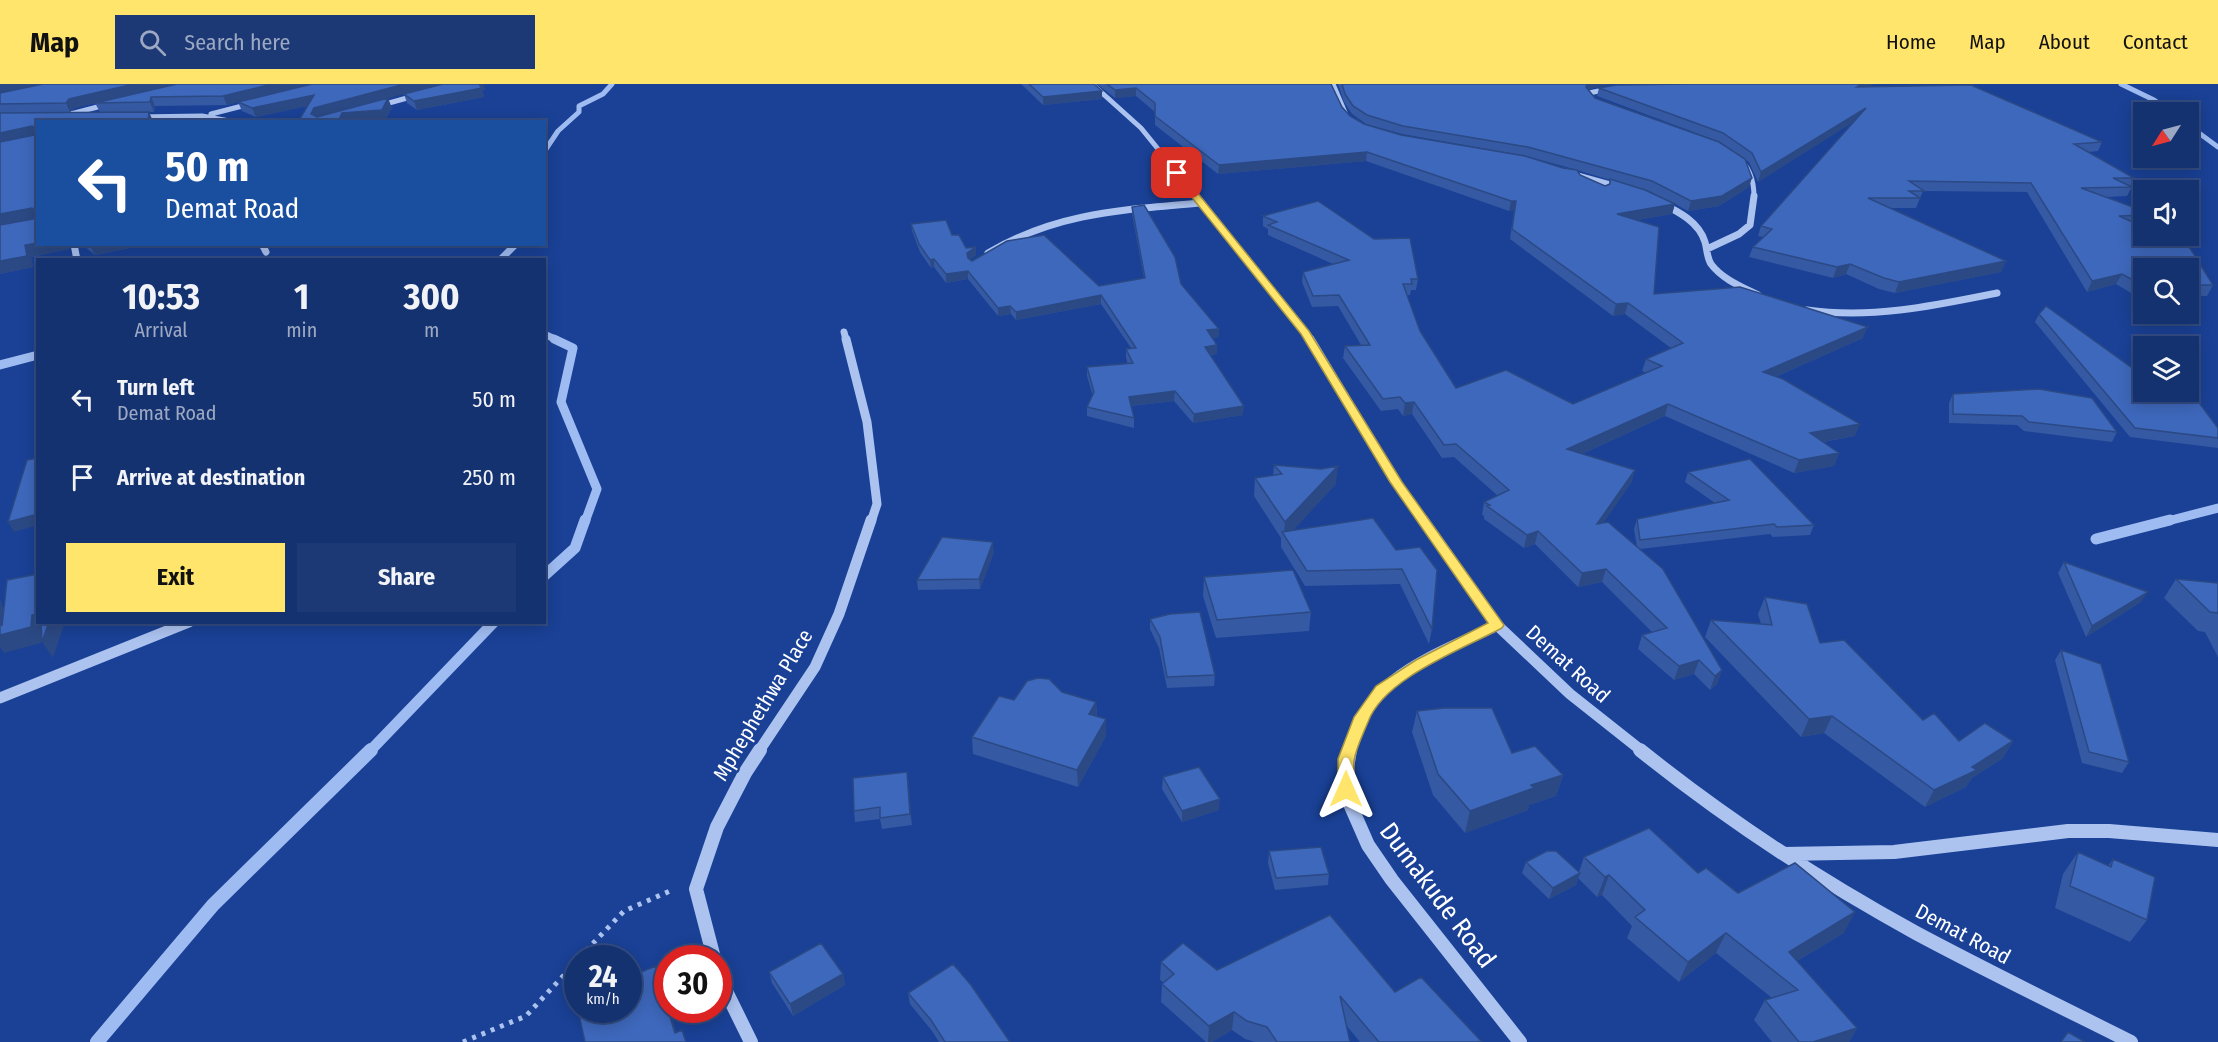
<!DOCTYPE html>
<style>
:root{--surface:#143170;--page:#1d3975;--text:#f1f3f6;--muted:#9da9c3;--line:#334c83;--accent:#ffe56b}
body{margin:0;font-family:"Fira Sans Condensed",sans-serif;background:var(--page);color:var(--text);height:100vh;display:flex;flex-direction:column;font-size:22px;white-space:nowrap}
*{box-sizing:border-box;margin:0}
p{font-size:20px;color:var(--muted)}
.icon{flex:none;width:33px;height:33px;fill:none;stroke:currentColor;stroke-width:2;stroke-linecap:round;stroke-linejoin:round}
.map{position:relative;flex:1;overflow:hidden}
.panel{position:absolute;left:36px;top:174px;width:510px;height:366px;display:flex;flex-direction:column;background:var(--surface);border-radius:0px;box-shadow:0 3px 15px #0003,0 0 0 2px var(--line)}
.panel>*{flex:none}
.top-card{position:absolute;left:36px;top:36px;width:510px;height:126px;border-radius:0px;box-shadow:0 3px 15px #0003,0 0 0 2px var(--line);background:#1a4fa0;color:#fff;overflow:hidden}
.needle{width:39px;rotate:234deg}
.buttons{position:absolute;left:2133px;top:18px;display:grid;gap:12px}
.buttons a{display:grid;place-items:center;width:66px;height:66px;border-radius:0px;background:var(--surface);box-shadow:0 3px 15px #0003,0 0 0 2px var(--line);font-size:30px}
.speed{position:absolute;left:564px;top:861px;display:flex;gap:12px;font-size:30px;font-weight:700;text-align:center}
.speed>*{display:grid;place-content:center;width:78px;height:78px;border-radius:50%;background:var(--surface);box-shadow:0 3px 15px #0003,0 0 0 2px var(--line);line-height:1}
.speed small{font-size:15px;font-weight:400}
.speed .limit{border:9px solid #d22;background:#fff;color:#111}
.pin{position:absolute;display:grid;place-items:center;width:51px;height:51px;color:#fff;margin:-26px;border-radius:12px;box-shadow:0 3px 9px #0006}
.me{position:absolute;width:66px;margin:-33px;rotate:0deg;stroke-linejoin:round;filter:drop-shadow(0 0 4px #0008)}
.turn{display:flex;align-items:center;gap:21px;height:126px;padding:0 30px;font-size:27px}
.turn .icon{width:78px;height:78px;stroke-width:2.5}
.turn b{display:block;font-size:42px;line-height:51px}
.eta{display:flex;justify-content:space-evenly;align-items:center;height:102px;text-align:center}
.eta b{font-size:36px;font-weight:700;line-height:42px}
.action{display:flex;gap:12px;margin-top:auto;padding:12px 30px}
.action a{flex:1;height:69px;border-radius:0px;background:var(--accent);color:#111;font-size:24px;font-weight:700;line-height:69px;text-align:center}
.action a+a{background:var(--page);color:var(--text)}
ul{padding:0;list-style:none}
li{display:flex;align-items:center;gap:18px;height:78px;padding:0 30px}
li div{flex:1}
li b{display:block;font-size:22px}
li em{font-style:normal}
header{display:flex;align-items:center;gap:36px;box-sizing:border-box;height:84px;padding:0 30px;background:var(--accent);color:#111}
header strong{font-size:28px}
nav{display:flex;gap:33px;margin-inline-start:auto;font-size:21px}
.search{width:420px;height:54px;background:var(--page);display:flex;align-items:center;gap:15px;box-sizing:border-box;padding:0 21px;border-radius:0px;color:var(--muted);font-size:22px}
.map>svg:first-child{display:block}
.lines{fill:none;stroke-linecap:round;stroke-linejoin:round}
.stream-far4{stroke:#9fbcf2;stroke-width:5}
.stream-far3{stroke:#9fbcf2;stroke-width:7}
.stream-far2{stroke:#9fbcf2;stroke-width:9}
.stream-far1{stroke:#9fbcf2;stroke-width:11}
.stream{stroke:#9fbcf2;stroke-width:14}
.path{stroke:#acc3f0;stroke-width:5;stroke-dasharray:4 6;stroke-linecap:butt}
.minor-far4{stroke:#acc3f0;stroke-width:5}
.minor-far3{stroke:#acc3f0;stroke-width:7}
.minor-far2{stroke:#acc3f0;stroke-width:9}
.minor-far1{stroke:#acc3f0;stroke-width:11}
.minor{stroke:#acc3f0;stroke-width:14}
.wall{fill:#3559a2;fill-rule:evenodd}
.shaded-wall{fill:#2b4984}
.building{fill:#3e68bc;stroke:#2b4984;stroke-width:1.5}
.route{fill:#ffe56b;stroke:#a69546;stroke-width:1.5}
.labels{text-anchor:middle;stroke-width:4.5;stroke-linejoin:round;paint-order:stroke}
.street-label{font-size:21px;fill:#fff;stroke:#1a4196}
.near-street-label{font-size:26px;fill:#fff;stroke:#1a4196}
</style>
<header>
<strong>Map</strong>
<div class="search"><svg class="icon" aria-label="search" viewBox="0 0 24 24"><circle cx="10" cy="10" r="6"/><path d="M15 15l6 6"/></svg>Search here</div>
<nav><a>Home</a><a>Map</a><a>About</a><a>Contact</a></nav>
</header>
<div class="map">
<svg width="2218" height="958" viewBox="0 0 2218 958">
<rect width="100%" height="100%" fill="#1a4196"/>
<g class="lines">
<path class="stream-far4" d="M2121 0 2154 16 2171 28
M2188 41 2218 63
M544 68 558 47 579 28V22L603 10 612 0"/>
<path class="stream-far3" d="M500 176 516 160
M544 250 557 256"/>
<path class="stream-far2" d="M554 255 573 264 561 318 597 405 585 438
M0 281 38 271
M2164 438 2218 424"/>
<path class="stream-far1" d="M2096 455 2170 436
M544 492 575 464 585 436
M370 667 494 538"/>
<path class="stream" d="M97 958 213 821 371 666"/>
<path class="path" d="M579 874 624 827 670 807
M463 958 526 932 578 876"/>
<path class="minor-far4" d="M1092 0 1141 44 1197 113
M1333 0 1346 31 1352 37
M1594 17 1589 9 1613 4
M378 22 418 11
M211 30 254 19
M63 32 109 20
M138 33 202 32 235 38
M1735 70C1749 82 1754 95 1754 113
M1567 88 1621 103"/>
<path class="minor-far3" d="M1196 112 1310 256
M1661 119C1679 128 1699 138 1705 158 1707 165 1707 174 1711 180 1722 195 1742 203 1758 211
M74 160 77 176
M262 160 266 168
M1707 165 1739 150 1750 141 1754 112
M988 169C1058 128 1123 126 1201 119
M1807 226C1872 235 1933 222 1997 209
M844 248 846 256"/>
<path class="minor-far2" d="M846 255 867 338 877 420 871 438
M1310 255 1396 398 1424 438"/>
<path class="minor-far1" d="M1423 436 1497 541 1570 610 1642 667
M0 614 189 538
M759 667 815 583 839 530 871 436
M1349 667C1367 590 1434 573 1497 541"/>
<path class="minor" d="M1350 666 1347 684 1350 720 1368 761 1392 796 1520 958
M1640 666C1726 735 1819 796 1916 849 1987 887 2059 922 2131 958
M1784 770 1894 768 2068 747H2109L2218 756
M714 874 696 805 717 743 745 689 760 666
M718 891 751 958"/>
</g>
<path class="wall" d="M0 0 385 15 392 24 385 36 362 38H298L307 22 256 33 242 27 238 18 227 21 155 22 154 28H100L95 19 74 24 70 28 153 37 38 38 69 165 31 173 33 183 0 190Z
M1021 0H1094L1102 7V15L1043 21Z
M1097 0H1331L1342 23 1350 32 1364 40 1401 51 1577 86 1526 72 1402 50 1366 40 1352 30 1344 18 1338 0H1610L1588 5 1595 14 1749 103 1719 122 1688 127 1675 120 1672 130 1637 136 1654 210 1863 254 1775 293 1855 352 1823 358 1839 369 1834 382 1794 389 1665 332 1582 370 1635 386 1631 399 1603 439 1637 463 1634 445 1637 435 1715 419 1685 398 1688 388 1814 441 1810 451 1773 453 1770 450 1640 465 1722 586 1717 600 1710 606 1694 590 1674 596 1638 565 1642 551 1652 548 1602 498 1578 503 1535 460 1524 464 1484 435V432L1482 431 1484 418 1498 412 1454 373 1442 374 1412 330 1403 332 1398 325 1381 327 1343 274 1345 262 1361 261 1338 222 1312 223 1302 198 1303 188 1333 180 1268 151V145L1263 142V132L1418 195 1416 206H1411L1410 211H1407L1420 247 1456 304 1573 320 1647 289 1642 287 1646 275 1671 264 1625 230 1613 232 1510 155 1514 126 1509 127 1366 77 1218 90 1155 41V28L1136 12 1115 14ZM1577 86 1610 96 1609 101 1605 102 1580 91ZM1641 104 1649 107 1673 119Z
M1687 0H1873L1868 3 2102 58 2098 67 2088 68 2134 94 2130 102 2132 103 2127 112 2106 113 2144 127V141H2140L2213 201 2207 212H2188V184H2144V212H2136L2116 200 2087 208 2027 108 1923 107 1916 124H1890L2006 177 2001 188 1895 209 1879 205 1846 190 1833 194 1749 173 1753 163 1763 153 1758 152 1761 142 1853 38 1758 98 1749 78 1720 58 1597 12 1599 4 1688 1Z
M483 1 485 6H482L484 13 417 26 407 19 404 10Z
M1132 123 1181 200 1219 253 1213 254 1217 270 1210 271 1243 331 1193 339 1174 317 1131 322 1134 334V344L1087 332V323L1093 312 1087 292V283L1128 280 1126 274V265L1131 264 1101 220 1016 236 1011 230 998 232 968 195 946 199 934 183 931 184 920 168 912 147 911 140 952 151 966 164 976 171 970 175 972 177 1099 202 1144 194 1132 130Z
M79 160H150L95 171 84 162 80 163Z
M2039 230 2138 288 2218 344V364L2130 353 2035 238Z
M1953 310 2117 348 2112 358 2024 347 2017 341 1949 339V319Z
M1274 381 1336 400 1293 446 1396 466 1432 545 1429 560 1400 500 1305 502 1281 463V454L1254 412 1255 394 1273 392Z
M994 468 980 505 918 506 917 496Z
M2064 478 2141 518 2086 553 2058 489Z
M1204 493 1311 528 1309 547 1216 554 1203 512Z
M2176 495 2218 499V573L2205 548 2198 547 2164 514Z
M1765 513 1820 559 1923 636 1959 657H2013L2003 674 1972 694 1966 703 1925 723 1824 649 1801 653 1705 553 1711 536 1761 540 1758 530Z
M1150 535 1215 591 1214 602 1167 604 1159 564 1150 545Z
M2061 566 2129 678 2122 689 2082 679 2055 576Z
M1062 608 1096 618 1097 632 1106 635V652L1078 703 973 670 972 653 1014 616Z
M1417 627 1563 691 1556 712 1529 721 1528 726 1465 749 1433 711 1412 648Z
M907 688 912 741 882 745 880 735 855 738 854 727Z
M1163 693 1219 726 1182 738 1162 705Z
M1269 767 1329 790 1328 801 1275 806 1268 779Z
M2078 768 2108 782 2113 775 2147 836 2130 858 2055 824 2063 790Z
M1584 773 1698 789 1738 809 1844 849 1797 877 1857 944 1849 958H1772L1754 936 1765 916 1772 914 1716 869 1679 898 1627 854 1632 842 1602 811 1597 813 1578 794 1576 801 1549 815 1522 789 1526 778 1579 788Z
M1161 878 1217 886 1395 908 1482 958H1360L1346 941 1350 958H1255L1245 955 1232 946 1212 958H1206L1161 918 1162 900 1164 899 1160 896Z
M769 888 843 890 845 901 793 932 772 899Z
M908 909 1010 958H939L932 947 910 920Z"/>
<path class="shaded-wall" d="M0 0H43L0 9Z
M134 0H176L74 24 70 28 66 19 69 15Z
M272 0H312L227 21 223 12Z
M405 0H442L318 33 311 30 314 24Z
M478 0H487L483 1 485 6H482L484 13 417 26 414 17Z
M1587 0H1610L1586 6Z
M1862 0H1873L1854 11 1857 3Z
M1136 4V12L1115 14V6Z
M1102 7V15L1043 21V13Z
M314 11 318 20 256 33 252 24Z
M151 13 155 22 154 28 150 18Z
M388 14 392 24 385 36 362 38H338L342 29Z
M1866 24 1863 32 1758 98 1761 88Z
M149 28 153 37 148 38Z
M32 42 37 51 0 59V49Z
M1367 68 1366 77 1218 90 1219 81Z
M1752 94 1749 103 1719 122 1688 127 1691 117Z
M1511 117H1516L1514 126 1509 127Z
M1675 120 1672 130 1615 140 1617 130Z
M32 124 38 135 0 142V130Z
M38 159V160H69V165L31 173 33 183 0 190V177L25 161Z
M89 160H150L95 171Z
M976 163V171L968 177 967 169Z
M934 175V183L931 184 930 176Z
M2006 177 2001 188 1895 209 1899 198Z
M1850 180 1846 190 1833 194 1837 183Z
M968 187V195L946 199V190Z
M2122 190 2116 200 2087 208 2092 197Z
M1101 211V220L1016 236V228Z
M1628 219 1625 230 1613 232 1616 220Z
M1010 222 1011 230 998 232V224Z
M1868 243 1863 254 1759 300 1763 288Z
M1219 245V253L1207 255V246Z
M1217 261V270L1204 271 1205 263Z
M1175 307 1174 317 1129 322V313Z
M1414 318 1412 330 1403 332 1405 319Z
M1668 320 1665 332 1564 378 1567 365Z
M1244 322 1243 331 1193 339 1194 330Z
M1860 340 1855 352 1805 361 1810 349Z
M1839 369 1834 382 1794 389 1799 376Z
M1338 382 1336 400 1286 454 1284 450 1285 438Z
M1635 386 1631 399 1593 454 1597 440Z
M38 430V441L14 448 8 438Z
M1538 447 1535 460 1524 464 1527 451Z
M993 458 994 468 980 505 979 495Z
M1606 485 1602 498 1578 503 1582 489Z
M2148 508 2141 518 2086 553 2092 542Z
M0 514 10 548 32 531 38 530V538H65L53 574 42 558V547L41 559 4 569 0 563V551L2 542 0 535Z
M1699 576 1694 590 1674 596 1679 582Z
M1722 586 1717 600 1710 606 1715 592Z
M1096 618 1097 635 1089 630Z
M1832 632 1824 649 1801 653 1809 635Z
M1106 635V652L1078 703 1077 686Z
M2013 657 2003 674 1972 694 1966 703 1925 723 1934 706Z
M907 688 909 699 912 741 910 730Z
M1563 691 1556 712 1529 721 1528 726 1465 749 1470 727 1531 701Z
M1220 715 1219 726 1182 738V727Z
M1580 789 1576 801 1549 815 1553 804Z
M1609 791 1602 811 1597 813 1605 793Z
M1855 828 1844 849 1778 888 1789 868Z
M1726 849 1716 869 1679 898 1688 878Z
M656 882 668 918V923Z
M843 890 845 901 793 932 790 920Z
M668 926H670L679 958H678Z
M1234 928 1232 946 1212 958H1208L1209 942Z
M1857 944 1849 958H1813Z"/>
<path class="building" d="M43 0H134L69 15 66 19 0 20V9Z
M177 0H272L223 12 151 13 150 18 95 19Z
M312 0H405L314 24 311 30 317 33 388 14 382 26 342 29 338 38H298L314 11 252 24 238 18Z
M443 0H479L482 4 414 17 404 10Z
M1029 0H1094L1102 7 1043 13Z
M1107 0H1331L1342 23 1350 32 1364 40 1401 51 1525 72 1563 84 1577 86 1580 91 1605 102 1610 100V95L1645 106 1675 120 1617 130 1659 143 1654 210 1740 203 1868 243 1763 288 1783 295 1860 340 1810 349 1839 369 1799 376 1668 320 1567 365 1635 386 1597 440 1608 438 1663 485 1722 586 1715 592 1699 576 1679 582 1642 551 1667 544 1606 485 1582 489 1538 447 1527 451 1487 422 1490 421 1484 418 1509 406 1456 360 1444 361 1414 318 1405 319 1400 313 1383 315 1345 262 1370 261 1339 211 1313 212 1303 188 1349 176 1268 141 1277 138 1263 132 1318 117 1374 155 1410 154 1418 195H1411L1412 200H1403L1420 247 1456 304 1506 286 1573 320 1662 282 1646 275 1683 259 1628 219 1616 220 1512 145 1516 117H1511L1367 68 1219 81 1155 32V19L1136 4 1115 6Z
M1342 0H1587L1586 3 1595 14 1719 58 1745 75 1752 94 1722 112 1691 117 1652 97 1528 63 1403 42 1367 31 1353 22 1345 10Z
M1688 0H1862L1857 3 1971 1 2102 58 2074 60 2134 94H2113L2132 103 2081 104 2144 127V131L2119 132 2144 143V152H2163L2190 164 2213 201H2188V184H2144V202L2122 190 2092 197 2031 99 1909 97 1924 107H1909L1920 114H1868L2006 177 1899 198 1884 194 1850 180 1837 183 1753 163 1772 145 1761 142 1866 24 1761 88 1752 69 1723 49 1599 4 1616 1Z
M149 28 148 38H38V46L32 42 0 49V29Z
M38 46V129L32 124 0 130V58L34 51Z
M1144 121 1175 173 1181 200 1219 245 1207 246 1217 261 1205 263 1244 322 1194 330 1175 307 1129 313 1134 334 1087 323 1094 308 1087 283 1133 279 1126 265 1136 264 1101 211 1016 228 1010 222 998 224 968 187 946 190 934 175 930 176 919 160 911 140 946 136 952 151H959L966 164 976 163 967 169 968 174 972 177 1007 157 1044 151 1099 202 1145 194 1132 123Z
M38 130V159L25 161 27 172 0 177V141L33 135Z
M2046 222 2138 288 2144 290V308H2188V304L2218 344V354L2135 344 2039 230Z
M2039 305 2092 314 2117 348 2029 338 2022 332 1953 330V310Z
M38 374V430L8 438 27 376Z
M1750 375 1814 441 1777 443 1774 440 1640 456 1637 435 1729 416 1688 388Z
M1274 381 1321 385 1338 382 1285 438 1255 394 1282 390Z
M1373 434 1396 466 1420 463 1437 486 1432 545 1402 485 1307 487 1282 448Z
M942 453 993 458 979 495 917 496Z
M2064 478 2148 508 2092 542Z
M1293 486 1311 528 1217 536 1204 493Z
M38 490V530L32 531 31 543 0 551V535L2 542 7 496Z
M2176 495 2218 499V529L2210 528Z
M1765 513 1807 520 1820 559 1844 556 1923 636 1934 629 1959 657 1985 639 2013 657 1972 683 1977 686 1934 706 1832 632 1809 635 1711 536 1772 541Z
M1200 528 1215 591 1167 593 1160 553 1150 535 1170 530Z
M41 538H49L42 558Z
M2061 566 2101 580 2129 678 2089 668Z
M1038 594 1049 595 1062 608 1096 618 1089 630 1106 635 1077 686 972 653 999 612 1014 616 1027 597Z
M1444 624H1492L1512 669 1535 662 1563 691 1531 701 1534 704 1470 727 1438 690 1417 627Z
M1199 683 1220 715 1182 727 1163 693Z
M907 688 910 730 880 734V723L854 727 853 694Z
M1649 744 1698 789 1706 784 1738 809 1795 779 1855 828 1789 868 1857 944 1813 958H1799L1765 916 1798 906 1726 849 1688 878 1635 833 1645 826 1609 791 1605 793 1584 773Z
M1321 763 1329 790 1276 794 1269 767Z
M1547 767H1556L1580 789 1553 804 1526 778Z
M2078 768 2111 783 2113 775 2155 793 2147 836 2070 802Z
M1330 831 1395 908 1421 893 1482 958H1379L1340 912 1350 958H1277L1267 943 1247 937 1234 928 1209 942 1162 900 1174 890 1161 878 1183 859 1217 886Z
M821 859 843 890 790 920 769 888Z
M953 880 971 901 1010 958H945L931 936 908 909Z
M656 882 668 926 675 949 682 946 686 958H585L578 926H628V893Z
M2068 948 2085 958H2061Z"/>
<path class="route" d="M1174 87H1180L1309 247 1402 398 1504 541 1502 544C1463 565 1384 594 1368 638 1363 650 1356 664 1354 677 1353 688 1357 700 1352 709L1346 711 1340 709 1338 705V675L1354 633 1376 602 1416 576 1488 539 1390 398 1301 250 1174 91Z"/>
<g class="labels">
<g class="street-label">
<text transform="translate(1568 580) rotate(42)" y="7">Demat Road</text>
<text transform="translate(763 621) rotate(-59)" y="7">Mphephethwa Place</text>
<text transform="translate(1963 850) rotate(28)" y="7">Demat Road</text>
</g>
<g class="near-street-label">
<text transform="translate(1438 811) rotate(53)" y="9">Dumakude Road</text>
</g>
</g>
</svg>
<div class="buttons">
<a><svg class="needle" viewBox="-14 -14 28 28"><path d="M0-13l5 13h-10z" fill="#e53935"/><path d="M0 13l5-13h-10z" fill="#9da9c3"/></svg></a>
<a><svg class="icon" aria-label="sound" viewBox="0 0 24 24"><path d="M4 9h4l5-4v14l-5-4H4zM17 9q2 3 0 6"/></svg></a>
<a><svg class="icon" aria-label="search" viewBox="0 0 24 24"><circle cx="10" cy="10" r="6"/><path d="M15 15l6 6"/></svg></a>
<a><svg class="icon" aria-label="layers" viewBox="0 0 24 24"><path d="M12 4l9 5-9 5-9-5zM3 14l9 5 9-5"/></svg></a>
</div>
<div class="speed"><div>24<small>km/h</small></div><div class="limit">30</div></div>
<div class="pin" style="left:1177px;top:89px;background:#d93025"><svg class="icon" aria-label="arrive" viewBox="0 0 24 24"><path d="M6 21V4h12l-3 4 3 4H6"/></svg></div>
<svg class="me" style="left:1346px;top:705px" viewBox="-20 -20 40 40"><path d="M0-17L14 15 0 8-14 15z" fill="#ffe56b" stroke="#fff" stroke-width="4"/></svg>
<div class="top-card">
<div class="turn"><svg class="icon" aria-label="left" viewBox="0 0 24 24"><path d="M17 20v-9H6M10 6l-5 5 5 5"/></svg><div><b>50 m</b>Demat Road</div></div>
</div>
<section class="panel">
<div class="eta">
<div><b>10:53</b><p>Arrival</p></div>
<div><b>1</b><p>min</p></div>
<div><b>300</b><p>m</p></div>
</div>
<ul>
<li><svg class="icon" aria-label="left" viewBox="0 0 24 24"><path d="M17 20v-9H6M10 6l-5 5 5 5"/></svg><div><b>Turn left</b><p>Demat Road</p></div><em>50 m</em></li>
<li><svg class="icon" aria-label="arrive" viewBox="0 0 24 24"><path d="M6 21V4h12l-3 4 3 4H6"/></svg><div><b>Arrive at destination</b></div><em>250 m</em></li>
</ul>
<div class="action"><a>Exit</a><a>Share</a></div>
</section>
</div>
